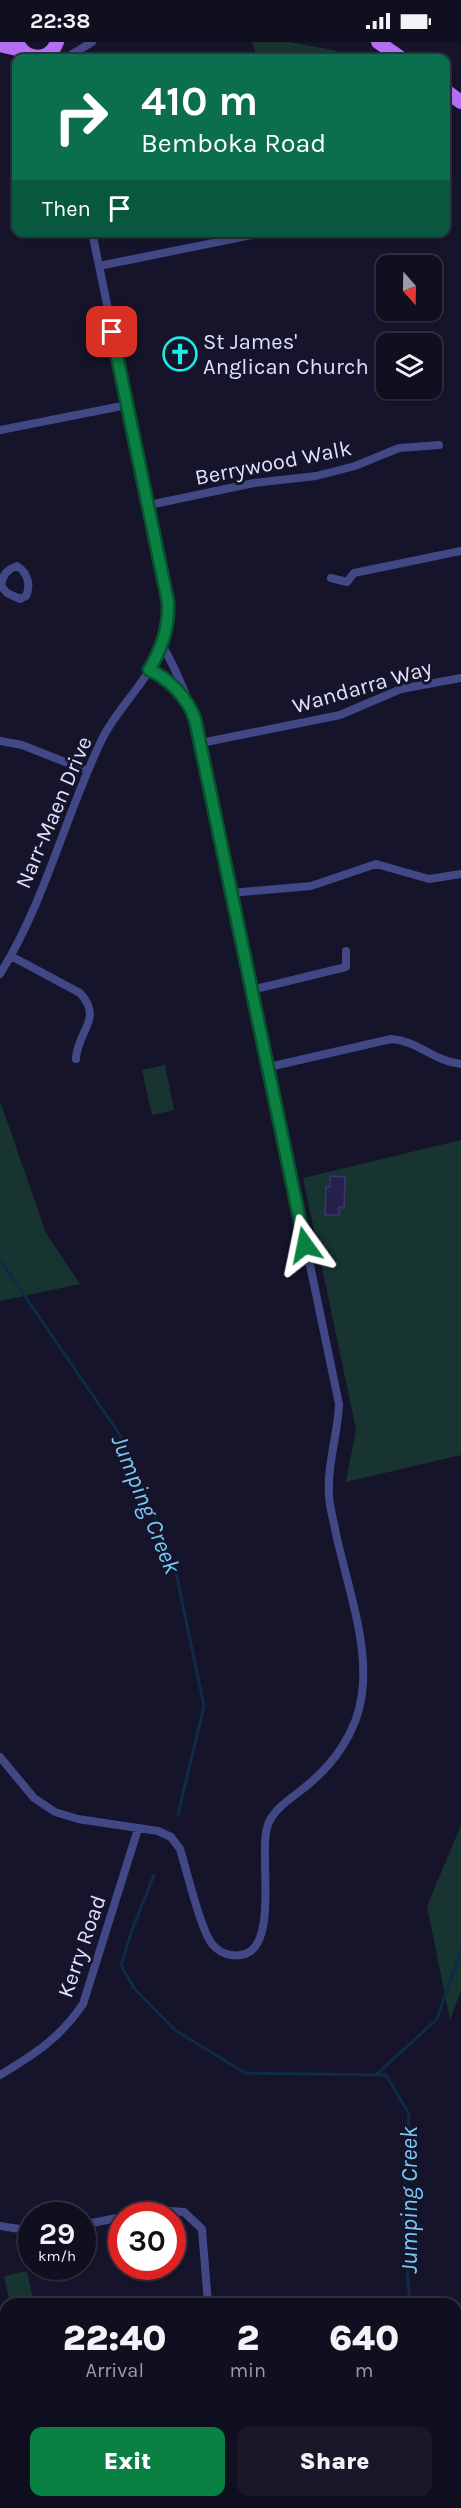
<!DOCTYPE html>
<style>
:root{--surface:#100f20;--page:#191829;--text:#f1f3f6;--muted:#9c9ca5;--line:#302f3e;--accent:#0b8043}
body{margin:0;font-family:Karla,sans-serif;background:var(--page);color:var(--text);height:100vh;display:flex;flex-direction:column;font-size:22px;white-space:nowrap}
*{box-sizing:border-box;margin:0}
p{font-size:20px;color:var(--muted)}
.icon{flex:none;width:33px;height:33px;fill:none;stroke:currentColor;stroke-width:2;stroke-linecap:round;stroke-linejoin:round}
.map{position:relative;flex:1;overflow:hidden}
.panel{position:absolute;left:0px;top:2256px;width:462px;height:210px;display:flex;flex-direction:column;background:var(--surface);border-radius:18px 18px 0 0;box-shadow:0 2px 4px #0004,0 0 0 2px var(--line)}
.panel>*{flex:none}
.guide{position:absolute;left:12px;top:12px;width:438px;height:183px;border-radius:12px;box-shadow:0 2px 4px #0004,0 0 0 2px var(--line);background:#0b6e4f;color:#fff;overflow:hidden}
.needle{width:39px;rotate:160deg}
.tools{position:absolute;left:376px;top:213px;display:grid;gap:12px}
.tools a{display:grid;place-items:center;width:66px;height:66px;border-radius:12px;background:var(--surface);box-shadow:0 2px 4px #0004,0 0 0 2px var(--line);font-size:30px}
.speed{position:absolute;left:18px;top:2160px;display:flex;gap:12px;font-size:30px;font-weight:700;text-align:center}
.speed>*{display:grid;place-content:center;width:78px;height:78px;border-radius:50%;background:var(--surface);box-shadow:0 2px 4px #0004,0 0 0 2px var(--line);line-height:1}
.speed small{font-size:15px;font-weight:400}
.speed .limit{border:9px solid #d22;background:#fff;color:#111}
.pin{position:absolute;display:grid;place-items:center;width:51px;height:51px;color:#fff;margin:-26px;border-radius:12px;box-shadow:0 3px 9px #0006}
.me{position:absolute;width:66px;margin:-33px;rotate:348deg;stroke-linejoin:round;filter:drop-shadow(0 0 4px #0008)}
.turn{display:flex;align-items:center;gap:21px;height:126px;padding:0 30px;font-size:27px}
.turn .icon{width:78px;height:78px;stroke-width:2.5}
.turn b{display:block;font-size:42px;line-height:51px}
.then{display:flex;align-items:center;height:57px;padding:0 30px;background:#0003;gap:12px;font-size:22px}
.eta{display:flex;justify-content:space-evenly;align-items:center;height:102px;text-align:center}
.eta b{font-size:36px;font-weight:800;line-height:42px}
.primary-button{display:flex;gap:12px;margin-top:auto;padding:12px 30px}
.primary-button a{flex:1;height:69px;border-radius:12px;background:var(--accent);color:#fff;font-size:24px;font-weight:800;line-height:69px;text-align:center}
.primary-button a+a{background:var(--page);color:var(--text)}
.status{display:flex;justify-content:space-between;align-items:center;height:42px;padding:0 30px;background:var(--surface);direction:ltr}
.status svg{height:16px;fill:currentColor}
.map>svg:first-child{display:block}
.green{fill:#173430}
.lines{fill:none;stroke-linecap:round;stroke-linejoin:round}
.stream{stroke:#102b48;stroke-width:3}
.building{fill:#25214a;stroke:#3a3575;stroke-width:1.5}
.street{stroke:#424886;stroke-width:8}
.primary{stroke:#b36ff4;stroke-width:14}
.route-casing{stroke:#07532c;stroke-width:15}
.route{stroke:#0b8043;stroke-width:10}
.labels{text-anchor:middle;stroke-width:6;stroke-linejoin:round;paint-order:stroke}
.poi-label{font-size:22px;fill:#e0e0fd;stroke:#15142b;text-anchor:start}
.street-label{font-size:22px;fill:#e0e0fd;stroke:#15142b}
.water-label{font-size:24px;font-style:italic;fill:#76c9f5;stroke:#15142b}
</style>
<div class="status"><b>22:38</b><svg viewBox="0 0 49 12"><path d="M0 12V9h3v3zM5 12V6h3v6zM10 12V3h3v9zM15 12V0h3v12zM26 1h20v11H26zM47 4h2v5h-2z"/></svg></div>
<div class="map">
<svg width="461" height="2466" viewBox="0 0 461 2466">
<rect width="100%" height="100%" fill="#15142b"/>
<path class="green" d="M252 0H289L338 9 333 16H257Z
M165 1023 174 1068 152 1073 142 1028Z
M0 1059 46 1191 80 1242 0 1259Z
M461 1098V1413L346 1440 356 1387 303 1136Z
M461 1783V1949L450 1978 427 1864Z
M27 2229 34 2262H10L4 2234Z"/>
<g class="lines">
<path class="stream" d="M0 1218 120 1393 174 1521 204 1664 178 1772
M154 1833 132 1888 121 1923 134 1946 175 1988 245 2031 386 2033 409 2072 403 2179 410 2262
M377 2032 437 1977 461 1908"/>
</g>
<path class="building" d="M330 1134 345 1135 344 1166 339 1165V1173H325L326 1145H330Z"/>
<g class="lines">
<path class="street" d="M66 16 92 0
M99 224 267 190
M0 388 127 363
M149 463 254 441 316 434 355 424 399 406 439 403
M17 524C28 531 31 543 26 554L20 557 7 551 1 544C2 534 7 527 17 524Z
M331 536 347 540 354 531 461 509
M149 628 160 632 187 660
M0 699 22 703 88 729
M201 701 340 673 401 647 461 636
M231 851 311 844 376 822 429 837 461 832
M11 914 80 951C104 977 77 989 76 1017
M0 932C45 860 65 774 102 697 119 663 152 636 163 600 171 574 166 550 161 523L92 190
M251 948 346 925V909
M269 1025 391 997C419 999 433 1019 461 1022
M0 1715 34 1756 55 1770 78 1777 158 1789 171 1795 180 1807C187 1829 200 1886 212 1902 217 1908 223 1912 231 1913 286 1921 255 1809 269 1780 276 1765 292 1756 304 1746 333 1723 357 1691 362 1652 369 1602 347 1542 336 1492 334 1479 329 1465 329 1452 327 1422 338 1392 339 1362L201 701C192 666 180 634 162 603
M0 2033C35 2012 60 1996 83 1962L138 1787
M128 2174 156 2168 184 2170 202 2187 208 2262
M82 2183 122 2175
M0 2184 32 2189
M50 2466 78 2460"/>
<path class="primary" d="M17 0C25 19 50 20 57 0
M378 0 401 16
M0 3 21 8
M446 49 461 60"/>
</g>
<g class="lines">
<defs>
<path id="route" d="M112 290 168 560C169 586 162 606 149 628 169 636 188 657 195 677L305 1203"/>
</defs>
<use href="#route" class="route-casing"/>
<use href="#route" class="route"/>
</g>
<defs>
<symbol id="church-ring" viewBox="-11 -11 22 22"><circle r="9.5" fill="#15142b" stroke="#1beeea" stroke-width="1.5"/><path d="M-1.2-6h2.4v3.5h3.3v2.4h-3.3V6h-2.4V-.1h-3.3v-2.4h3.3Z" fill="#1beeea"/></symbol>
</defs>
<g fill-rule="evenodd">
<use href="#church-ring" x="161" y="293" width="38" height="38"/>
</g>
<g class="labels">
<g class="poi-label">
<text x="203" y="307">St James'<tspan x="203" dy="25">Anglican Church</tspan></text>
</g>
<g class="street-label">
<text transform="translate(273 420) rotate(-11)" y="8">Berrywood Walk</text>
<text transform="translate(362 644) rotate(-16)" y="8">Wandarra Way</text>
<text transform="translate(53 770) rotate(-67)" y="8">Narr-Maen Drive</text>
<text transform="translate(81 1904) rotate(-71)" y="8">Kerry Road</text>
</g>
<g class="water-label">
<text transform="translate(146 1462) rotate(68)" y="8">Jumping Creek</text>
<text transform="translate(409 2158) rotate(-90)" y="8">Jumping Creek</text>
</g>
</g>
</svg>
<div class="tools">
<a><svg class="needle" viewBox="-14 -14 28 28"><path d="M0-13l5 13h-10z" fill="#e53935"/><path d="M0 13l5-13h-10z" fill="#9c9ca5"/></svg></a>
<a><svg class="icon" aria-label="layers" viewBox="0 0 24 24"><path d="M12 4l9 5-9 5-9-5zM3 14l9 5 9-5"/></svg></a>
</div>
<div class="speed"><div>29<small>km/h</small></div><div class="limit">30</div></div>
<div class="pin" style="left:112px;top:290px;background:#d93025"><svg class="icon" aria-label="arrive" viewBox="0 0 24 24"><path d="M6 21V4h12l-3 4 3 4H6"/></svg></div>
<svg class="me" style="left:305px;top:1203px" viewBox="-20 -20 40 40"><path d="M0-17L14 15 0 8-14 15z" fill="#0b8043" stroke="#fff" stroke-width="4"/></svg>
<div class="guide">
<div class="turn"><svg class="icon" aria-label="right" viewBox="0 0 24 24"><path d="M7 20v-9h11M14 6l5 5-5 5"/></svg><div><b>410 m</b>Bemboka Road</div></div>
<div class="then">Then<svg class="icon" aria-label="arrive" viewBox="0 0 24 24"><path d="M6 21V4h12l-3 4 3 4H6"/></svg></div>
</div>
<section class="panel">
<div class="eta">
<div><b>22:40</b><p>Arrival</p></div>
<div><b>2</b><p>min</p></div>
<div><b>640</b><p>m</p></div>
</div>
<div class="primary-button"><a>Exit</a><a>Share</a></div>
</section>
</div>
